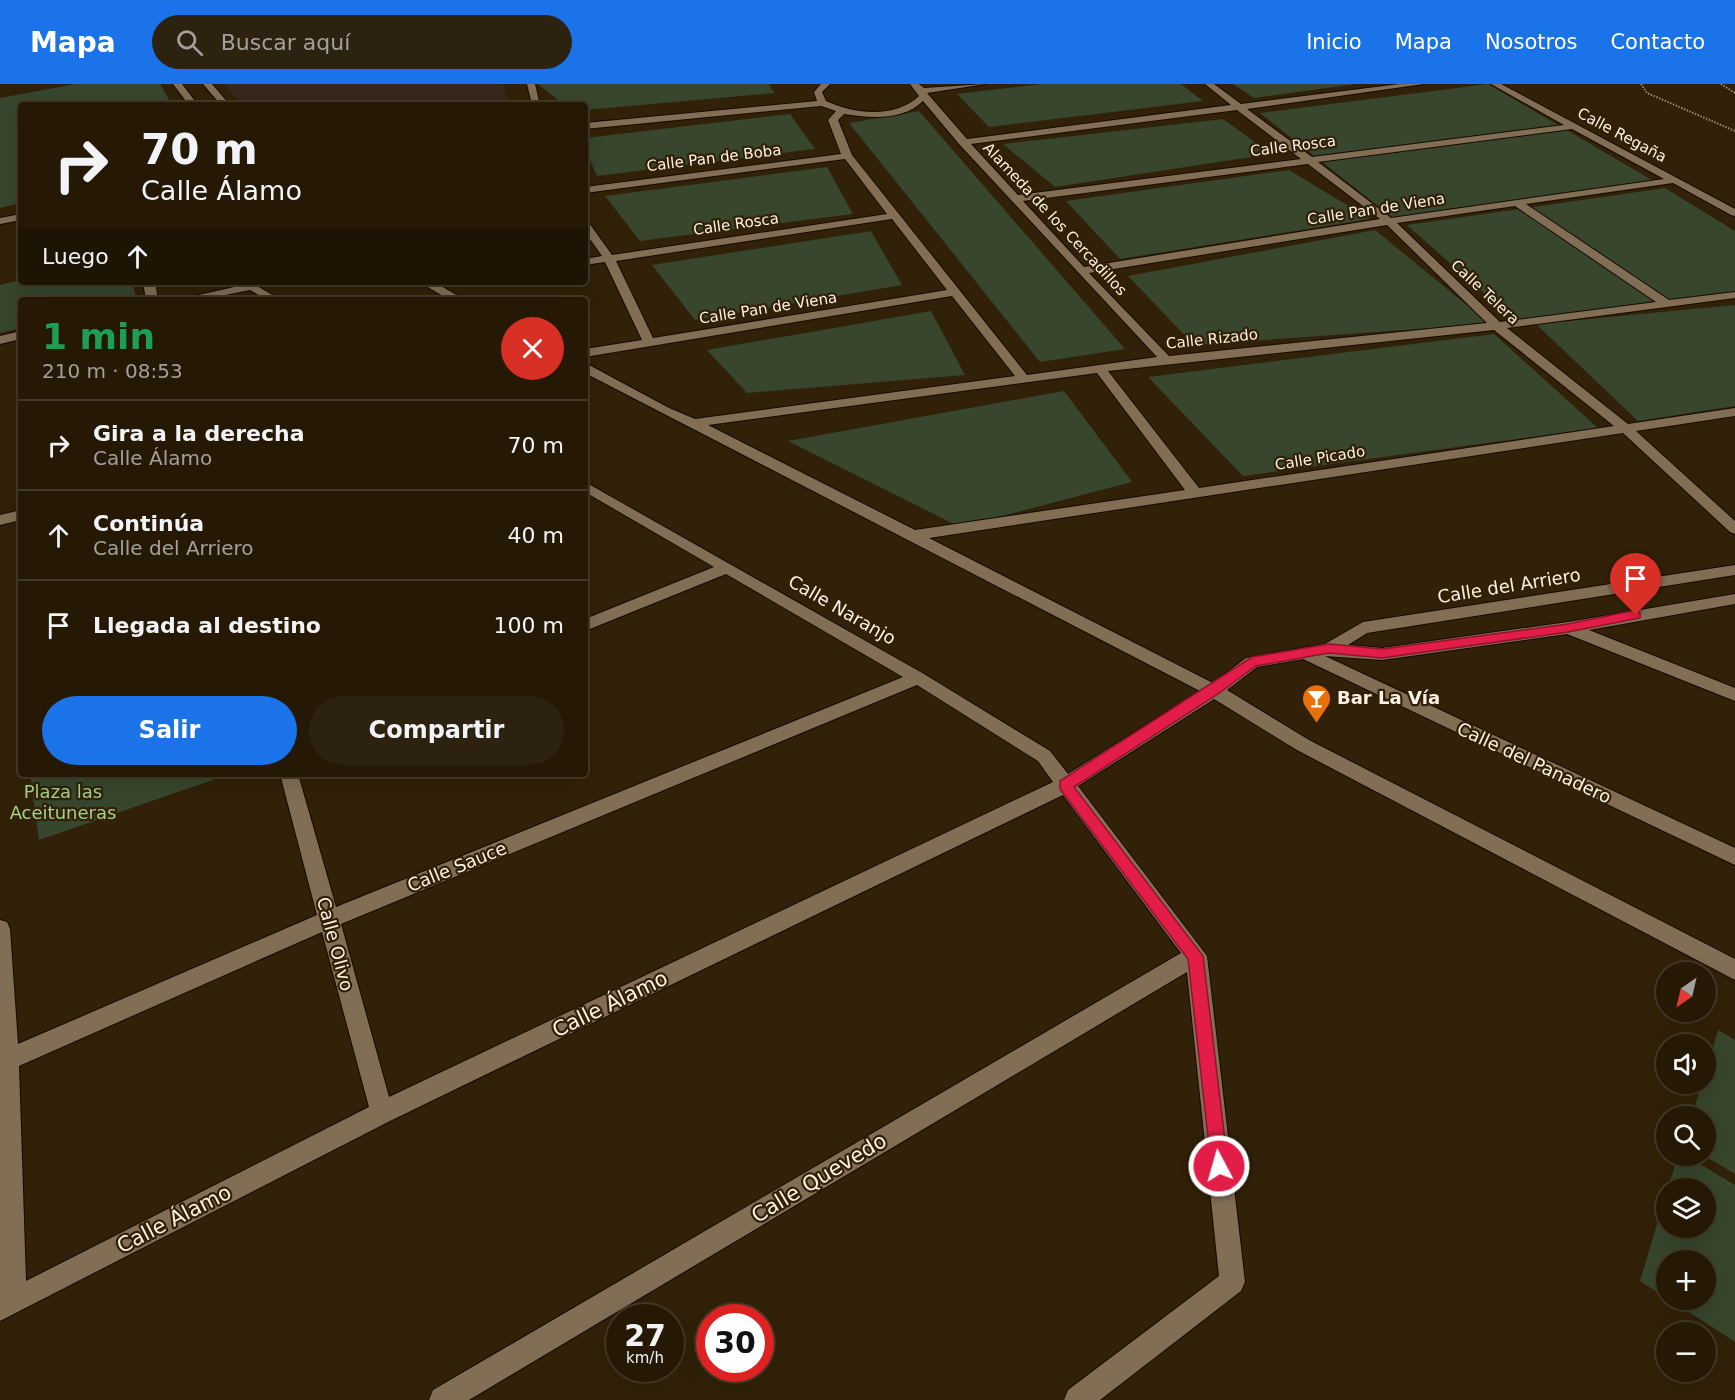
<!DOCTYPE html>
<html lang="es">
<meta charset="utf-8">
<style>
:root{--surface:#251906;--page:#2d2210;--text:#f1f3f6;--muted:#a3a09b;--line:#423828;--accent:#1a73e8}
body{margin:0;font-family:"DejaVu Sans",sans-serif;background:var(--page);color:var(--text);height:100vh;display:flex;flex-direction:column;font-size:22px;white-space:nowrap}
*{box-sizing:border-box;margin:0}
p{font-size:20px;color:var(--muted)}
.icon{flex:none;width:33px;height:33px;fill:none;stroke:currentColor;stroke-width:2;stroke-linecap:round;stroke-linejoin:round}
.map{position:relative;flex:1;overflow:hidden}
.sheet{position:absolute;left:18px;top:213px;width:570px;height:480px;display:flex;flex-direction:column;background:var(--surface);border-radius:6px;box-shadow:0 6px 24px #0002,0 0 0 2px var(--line)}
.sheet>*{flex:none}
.guide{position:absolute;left:18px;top:18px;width:570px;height:183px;border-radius:6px;box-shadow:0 6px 24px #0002,0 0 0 2px var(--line);background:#251906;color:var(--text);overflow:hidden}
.needle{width:39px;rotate:214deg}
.tools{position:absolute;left:1656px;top:878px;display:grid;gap:12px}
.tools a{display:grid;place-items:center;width:60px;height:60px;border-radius:50%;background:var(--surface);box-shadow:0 6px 24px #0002,0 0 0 2px var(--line);font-size:30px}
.speed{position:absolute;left:606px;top:1220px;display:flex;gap:12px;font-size:30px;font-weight:700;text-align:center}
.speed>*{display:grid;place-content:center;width:78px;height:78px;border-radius:50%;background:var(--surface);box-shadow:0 6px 24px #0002,0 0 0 2px var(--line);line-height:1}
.speed small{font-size:15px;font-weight:400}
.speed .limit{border:9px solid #d22;background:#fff;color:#111}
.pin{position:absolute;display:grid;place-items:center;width:51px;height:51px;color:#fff;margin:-62px -26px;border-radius:50% 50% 50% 0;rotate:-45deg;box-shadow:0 0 6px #0007}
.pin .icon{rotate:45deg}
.me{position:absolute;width:66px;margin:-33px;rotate:354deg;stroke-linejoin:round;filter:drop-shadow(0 0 4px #0008)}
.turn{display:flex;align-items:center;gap:21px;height:126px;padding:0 24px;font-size:27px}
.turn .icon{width:78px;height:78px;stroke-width:2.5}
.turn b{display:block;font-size:42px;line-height:51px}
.then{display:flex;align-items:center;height:57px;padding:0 24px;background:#0003;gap:12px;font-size:22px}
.round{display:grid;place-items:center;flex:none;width:63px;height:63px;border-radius:32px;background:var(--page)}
.headline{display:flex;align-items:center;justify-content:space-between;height:102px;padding:0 24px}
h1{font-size:36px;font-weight:600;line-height:45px;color:#1e9e55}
.primary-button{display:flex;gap:12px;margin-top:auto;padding:12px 24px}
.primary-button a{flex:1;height:69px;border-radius:36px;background:var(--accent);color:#fff;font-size:24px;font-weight:600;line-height:69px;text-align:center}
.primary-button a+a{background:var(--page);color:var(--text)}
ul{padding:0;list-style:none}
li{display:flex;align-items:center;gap:18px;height:90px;padding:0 24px;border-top:2px solid var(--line)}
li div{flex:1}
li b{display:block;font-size:22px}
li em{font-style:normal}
header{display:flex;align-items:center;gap:36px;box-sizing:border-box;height:84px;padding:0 30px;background:var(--accent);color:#fff}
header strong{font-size:28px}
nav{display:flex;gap:33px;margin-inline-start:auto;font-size:21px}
.search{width:420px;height:54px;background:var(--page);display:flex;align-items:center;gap:15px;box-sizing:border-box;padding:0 21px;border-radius:33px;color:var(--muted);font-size:22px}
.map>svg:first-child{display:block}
.education{fill:#37281c}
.green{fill:#37462d}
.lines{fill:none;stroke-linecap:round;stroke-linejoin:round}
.street-casing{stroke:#180900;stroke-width:2}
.path{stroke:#998c78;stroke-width:2;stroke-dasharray:1.5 1.5;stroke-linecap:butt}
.street{fill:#816e55;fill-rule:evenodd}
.route{fill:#e11d48;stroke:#92132f;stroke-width:1.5}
.labels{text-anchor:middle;stroke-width:4.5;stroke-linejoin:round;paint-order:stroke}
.far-street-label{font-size:15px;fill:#fcf1e3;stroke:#312108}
.street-label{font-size:18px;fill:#fcf1e3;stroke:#312108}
.poi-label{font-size:18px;font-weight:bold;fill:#fcf1e3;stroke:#312108;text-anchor:start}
.park-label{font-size:18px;fill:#a6d18b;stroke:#312108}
.near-street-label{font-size:21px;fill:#fcf1e3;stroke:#312108}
</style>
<header>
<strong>Mapa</strong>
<div class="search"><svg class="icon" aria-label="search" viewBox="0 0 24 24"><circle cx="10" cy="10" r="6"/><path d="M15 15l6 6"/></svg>Buscar aquí</div>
<nav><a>Inicio</a><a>Mapa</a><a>Nosotros</a><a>Contacto</a></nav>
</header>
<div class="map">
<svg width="1735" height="1316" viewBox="0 0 1735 1316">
<rect width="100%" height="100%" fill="#312108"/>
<path class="education" d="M224 0H503L509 21H243Z"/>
<path class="green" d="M76 0H160L172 21H21V119L0 124V14Z
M538 0H769L774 9 585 26V21H564Z
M1041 0H1181L1203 17 989 43 957 10Z
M1233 0H1356L1254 14Z
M1488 0 1657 99 1397 137 1260 29Z
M919 27 1125 265 1040 278 849 39Z
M790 30 815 65 597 92 585 64V54Z
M1223 35 1271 70 1055 103 1003 60Z
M827 83 853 130 640 157 605 112Z
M1289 86 1370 135 1120 175 1066 117Z
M1665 104 1735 147V208L1514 236 1407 141Z
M1375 146 1490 240 1194 261 1128 192Z
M871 147 902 201 695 236 652 181Z
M21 196 132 198 137 216H21V244L0 249V201Z
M1735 221V322L1638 337 1536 240Z
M931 227 965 291 747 309 707 266Z
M1494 250 1598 344 1243 392 1148 293Z
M1064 307 1132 398 960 443 788 357Z
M30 690H230L39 756Z
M1718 946 1735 956V1090L1703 1071H1706V1032H1692L1702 999H1706V988Z
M1678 1071H1685L1735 1101V1258L1669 1215H1706V1176H1666V1214L1640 1197 1666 1110V1143H1706V1104H1668Z"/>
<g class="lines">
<defs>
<path id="street" d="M173 0H182L198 21H189Z
M203 0H212L230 21H221Z
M527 0H535L540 21H532Z
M821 0H830L822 8 826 17C854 30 895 35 919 12L910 0H919L924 4 986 0 927 9 967 55 1231 21 1205 0H1214L1241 20 1400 0H1424L1247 25 1312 73 1564 41 1491 0H1501L1735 125V132L1731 131 1673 99 1526 120 1669 216 1735 208V214L1507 244 1628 340 1735 324V332L1636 347 1735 437V450L1730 448 1623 349 929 454 1213 599 1246 574 1325 560 1363 538 1735 481V491L1367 549 1348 561 1382 564 1568 538 1735 510V520L1589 546 1735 604V617L1567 550 1382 576 1325 572 1735 764V781L1303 575 1257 583 1227 606 1309 656 1735 875V896L1297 666 1214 615 1078 702 1207 872 1245 1198 1241 1207 1100 1316H1064L1068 1306 1219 1192 1187 888 469 1316H429L433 1306 1181 869 1063 711 390 1037 0 1237V836L7 838 10 845 18 960 317 831 280 690H298L336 823 903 593 726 490 585 547V535L714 483 585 408V398L924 590 1050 667 1068 690 1200 607 585 289V280L589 281 669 324 695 335 1015 292 952 212 585 273V265L642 256 605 178 585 181V175L602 172 585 148V138L589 139 612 171 887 130 845 75 585 109V103L841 70 828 36 836 27 821 22 585 45V39L817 17 814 8ZM923 17 959 60 1157 273 1027 291 852 71 838 36 844 30C870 34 903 37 923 17ZM1237 26 1301 75 1018 111 971 60ZM1572 45 1664 95 1391 134 1318 78ZM1308 80 1380 135 1084 183 1023 117ZM1515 122 1656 218 1500 238 1397 139ZM892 135 947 206 653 254 616 177ZM1387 141 1487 239 1169 272 1089 189ZM1494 246 1614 342 1199 404 1108 287ZM1097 289 1185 406 915 446 708 341ZM917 601 1038 677 1053 698 389 1013 341 840ZM322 848 369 1023 26 1197 19 982Z
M21 130V136L0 140V134Z
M143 198H155L158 216H146Z
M419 198H434L465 216H450Z
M252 199 281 216H267L250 206 200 216H177Z
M21 247V255L0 260V252Z
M21 426V436L0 441V431Z"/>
</defs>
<use href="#street" class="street-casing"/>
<path class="path" d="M1641 0 1647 9 1735 47
M1721 0 1735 9"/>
<use href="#street" class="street"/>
</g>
<path class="route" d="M1636 526 1640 528V534L1568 548 1382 574 1329 569 1256 582 1218 610 1074 703 1203 872 1228 1082 1225 1088 1219 1091 1212 1088 1188 875 1060 705V697L1252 573 1329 560 1382 565 1568 540Z"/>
<defs>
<symbol id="bar-pin" viewBox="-11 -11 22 30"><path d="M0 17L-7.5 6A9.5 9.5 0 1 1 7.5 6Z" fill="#e8710a" stroke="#312108"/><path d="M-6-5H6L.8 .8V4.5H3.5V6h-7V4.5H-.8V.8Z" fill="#fff"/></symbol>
</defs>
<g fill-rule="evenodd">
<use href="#bar-pin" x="1300" y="598" width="33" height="45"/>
</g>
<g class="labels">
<g class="far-street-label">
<text transform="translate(1622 51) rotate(28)" y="5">Calle Regaña</text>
<text transform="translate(1293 62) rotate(-7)" y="5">Calle Rosca</text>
<text transform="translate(714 74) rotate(-7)" y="5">Calle Pan de Boba</text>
<text transform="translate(1376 125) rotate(-9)" y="5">Calle Pan de Viena</text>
<text transform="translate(1055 135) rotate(47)" y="5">Alameda de los Cercadillos</text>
<text transform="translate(736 140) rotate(-8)" y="5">Calle Rosca</text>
<text transform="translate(1485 208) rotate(43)" y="5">Calle Telera</text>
<text transform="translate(768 224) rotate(-9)" y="5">Calle Pan de Viena</text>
<text transform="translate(1212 255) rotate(-6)" y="5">Calle Rizado</text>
<text transform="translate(1320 374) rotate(-9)" y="5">Calle Picado</text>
</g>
<g class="street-label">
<text transform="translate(1509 502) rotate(-9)" y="6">Calle del Arriero</text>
<text transform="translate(842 526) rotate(30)" y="6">Calle Naranjo</text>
<text transform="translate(1534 679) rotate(25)" y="6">Calle del Panadero</text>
<text transform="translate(457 783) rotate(-22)" y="6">Calle Sauce</text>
<text transform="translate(335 860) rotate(75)" y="6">Calle Olivo</text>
</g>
<g class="poi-label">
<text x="1337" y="620">Bar La Vía</text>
</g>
<g class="park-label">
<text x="63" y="714">Plaza las<tspan x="63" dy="21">Aceituneras</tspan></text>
</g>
<g class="near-street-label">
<text transform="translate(610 920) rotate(-26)" y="7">Calle Álamo</text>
<text transform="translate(819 1094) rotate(-31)" y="7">Calle Quevedo</text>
<text transform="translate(174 1135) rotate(-27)" y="7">Calle Álamo</text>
</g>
</g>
</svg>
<div class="tools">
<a><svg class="needle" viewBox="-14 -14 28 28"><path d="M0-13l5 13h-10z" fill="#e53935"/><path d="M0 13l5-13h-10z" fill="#a3a09b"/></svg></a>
<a><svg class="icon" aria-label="sound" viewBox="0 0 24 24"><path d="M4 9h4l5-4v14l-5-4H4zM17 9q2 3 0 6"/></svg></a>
<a><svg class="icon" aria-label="search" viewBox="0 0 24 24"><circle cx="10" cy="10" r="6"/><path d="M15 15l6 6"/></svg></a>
<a><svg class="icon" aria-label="layers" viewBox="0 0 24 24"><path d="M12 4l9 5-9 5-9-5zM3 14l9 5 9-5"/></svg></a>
<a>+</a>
<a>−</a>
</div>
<div class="speed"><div>27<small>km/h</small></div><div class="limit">30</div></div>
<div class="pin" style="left:1636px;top:531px;background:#d93025"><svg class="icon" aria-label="arrive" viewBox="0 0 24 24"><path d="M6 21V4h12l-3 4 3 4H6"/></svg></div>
<svg class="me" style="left:1219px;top:1082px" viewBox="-20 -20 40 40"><circle r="17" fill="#e11d48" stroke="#fff" stroke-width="3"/><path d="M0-11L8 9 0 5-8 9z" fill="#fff"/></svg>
<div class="guide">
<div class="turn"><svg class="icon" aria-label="right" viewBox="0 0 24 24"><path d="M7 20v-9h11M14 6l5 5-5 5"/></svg><div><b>70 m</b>Calle Álamo</div></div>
<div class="then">Luego<svg class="icon" aria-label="ahead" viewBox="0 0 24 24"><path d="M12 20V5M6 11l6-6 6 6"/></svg></div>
</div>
<section class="sheet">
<div class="headline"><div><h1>1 min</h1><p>210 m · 08:53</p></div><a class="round" style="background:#d93025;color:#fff"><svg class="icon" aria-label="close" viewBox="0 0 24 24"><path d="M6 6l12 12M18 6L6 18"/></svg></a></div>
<ul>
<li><svg class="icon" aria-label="right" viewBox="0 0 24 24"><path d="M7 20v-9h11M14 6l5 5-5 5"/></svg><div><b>Gira a la derecha</b><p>Calle Álamo</p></div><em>70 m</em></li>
<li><svg class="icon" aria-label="ahead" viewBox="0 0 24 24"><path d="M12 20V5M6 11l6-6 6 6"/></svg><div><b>Continúa</b><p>Calle del Arriero</p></div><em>40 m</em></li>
<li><svg class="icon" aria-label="arrive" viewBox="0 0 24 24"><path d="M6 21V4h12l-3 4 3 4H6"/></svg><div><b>Llegada al destino</b></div><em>100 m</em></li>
</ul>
<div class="primary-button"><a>Salir</a><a>Compartir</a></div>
</section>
</div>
